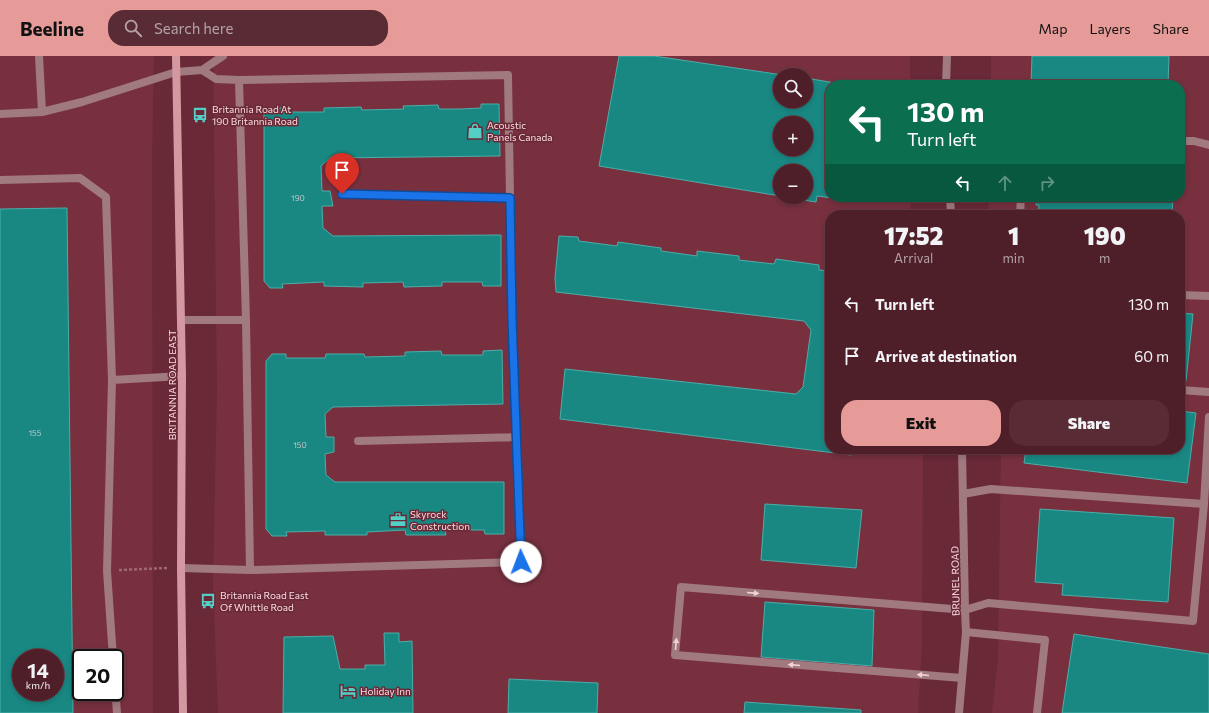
<!DOCTYPE html>
<meta charset="utf-8">
<style>
:root{--surface:#4f1f29;--page:#592c35;--text:#f1f3f6;--muted:#b3a2a8;--line:#663d46;--accent:#e69b98}
body{margin:0;font-family:Commissioner,sans-serif;background:var(--page);color:var(--text);height:100vh;display:flex;flex-direction:column;font-size:15px;white-space:nowrap}
*{box-sizing:border-box;margin:0}
p{font-size:13px;color:var(--muted)}
.icon{flex:none;width:22px;height:22px;fill:none;stroke:currentColor;stroke-width:2;stroke-linecap:round;stroke-linejoin:round}
.map{position:relative;flex:1;overflow:hidden}
.details{position:absolute;left:825px;top:154px;width:360px;height:244px;display:flex;flex-direction:column;background:var(--surface);border-radius:16px;box-shadow:0 2px 6px #0003,0 0 0 1px var(--line)}
.details>*{flex:none}
.guide{position:absolute;left:825px;top:24px;width:360px;height:122px;border-radius:16px;box-shadow:0 2px 6px #0003,0 0 0 1px var(--line);background:#0b6e4f;color:#fff;overflow:hidden}
.controls{position:absolute;left:773px;top:12px;display:grid;gap:8px}
.controls a{display:grid;place-items:center;width:40px;height:40px;border-radius:50%;background:var(--surface);box-shadow:0 2px 6px #0003,0 0 0 1px var(--line);font-size:20px}
.speed{position:absolute;left:12px;top:593px;display:flex;gap:8px;font-size:20px;font-weight:700;text-align:center}
.speed>*{display:grid;place-content:center;width:52px;height:52px;border-radius:50%;background:var(--surface);box-shadow:0 2px 6px #0003,0 0 0 1px var(--line);line-height:1}
.speed small{font-size:10px;font-weight:400}
.speed .limit{border:2px solid #111;border-radius:6px;background:#fff;color:#111}
.pin{position:absolute;display:grid;place-items:center;width:34px;height:34px;color:#fff;margin:-41px -17px;border-radius:50% 50% 50% 0;rotate:-45deg;box-shadow:0 0 4px #0007}
.pin .icon{rotate:45deg}
.me{position:absolute;width:44px;margin:-22px;rotate:358deg;stroke-linejoin:round;filter:drop-shadow(0 0 3px #0008)}
.turn{display:flex;align-items:center;gap:14px;height:84px;padding:0 16px;font-size:18px}
.turn .icon{width:52px;height:52px;stroke-width:2.5}
.turn b{display:block;font-size:28px;line-height:34px}
.lanes{display:flex;align-items:center;height:38px;padding:0 16px;background:#0003;justify-content:center;gap:20px;direction:ltr}
.lanes .off{opacity:.35}
.eta{display:flex;justify-content:space-evenly;align-items:center;height:68px;text-align:center}
.eta b{font-size:24px;font-weight:800;line-height:28px}
.primary-button{display:flex;gap:8px;margin-top:auto;padding:8px 16px}
.primary-button a{flex:1;height:46px;border-radius:16px;background:var(--accent);color:#111;font-size:16px;font-weight:800;line-height:46px;text-align:center}
.primary-button a+a{background:var(--page);color:var(--text)}
ul{padding:0;list-style:none}
li{display:flex;align-items:center;gap:12px;height:52px;padding:0 16px}
li div{flex:1}
li b{display:block;font-size:15px}
li em{font-style:normal}
header{display:flex;align-items:center;gap:24px;box-sizing:border-box;height:56px;padding:0 20px;background:var(--accent);color:#111}
header strong{font-size:19px}
nav{display:flex;gap:22px;margin-inline-start:auto;font-size:14px}
.search{width:280px;height:36px;background:var(--page);display:flex;align-items:center;gap:10px;box-sizing:border-box;padding:0 14px;border-radius:16px;color:var(--muted);font-size:15px}
.map>svg:first-child{display:block}
.built{fill:#78303f;fill-rule:evenodd}
.building{fill:#198883;stroke:#4baea8;fill-rule:evenodd}
.lines{fill:none;stroke-linecap:round;stroke-linejoin:round}
.path{stroke:#9d6872;stroke-width:2.5;stroke-dasharray:3 2;stroke-linecap:butt}
.service{stroke:#a07a7f;stroke-width:8}
.minor{stroke:#a07a7f;stroke-width:8}
.secondary{stroke:#d498a1;stroke-width:8}
.oneway{fill:#f3d1d5}
.route-casing{stroke:#114b97;stroke-width:10}
.route{stroke:#1a73e8;stroke-width:7}
.labels{text-anchor:middle;stroke-width:3;stroke-linejoin:round;paint-order:stroke}
.number-label{font-size:8px;fill:#c3c6c8}
.poi-label{font-size:10px;fill:#fcdbdf;stroke:#692937;text-anchor:start}
.street-label{font-size:10px;fill:#fcdbdf;stroke:#692937}
</style>
<header>
<strong>Beeline</strong>
<div class="search"><svg class="icon" aria-label="search" viewBox="0 0 24 24"><circle cx="10" cy="10" r="6"/><path d="M15 15l6 6"/></svg>Search here</div>
<nav><a>Map</a><a>Layers</a><a>Share</a></nav>
</header>
<div class="map">
<svg width="1209" height="657" viewBox="0 0 1209 657">
<rect width="100%" height="100%" fill="#692937"/>
<path class="built" d="M0 0H154L152 106 153 657H0ZM21 602H55V636H21ZM81 602H115V636H81Z
M213 0H910V29H830V141H910L911 159H830V393H923L922 591 918 657H218L213 526 217 333ZM780 19H806V45H780ZM780 67H806V93H780ZM780 115H806V141H780Z
M991 0H1209V657H992L998 602 1001 393H1180V159H989L988 141H1180V29H991Z"/>
<path class="building" d="M619 0H654L783 19H780V45H806V22L835 27 834 29H830V141H854L853 145 817 140 816 146 784 141H806V115H780V140L599 110ZM780 67H806V93H780Z
M1032 0H1169L1168 29H1031Z
M481 48H499L500 100 330 102 321 110 322 135H330L333 150H322L323 172 333 180 501 179V230H483L482 226H442V230L404 231 403 226 363 227V231L324 230V226L282 228 283 232H270L264 225V58L270 52H282L283 56H324V52L361 51 362 54 404 53 403 50 438 49 439 53H461L481 52Z
M1037 141H1173L1172 159H1038L1039 149H1036Z
M67 152 73 657H0V153ZM21 602H55V636H21Z
M559 180 578 181 579 185 617 190 618 186 661 192V195L697 200V195L739 200V204L774 208 776 203 819 209V214L830 215V393H858L851 399 560 363 565 313 796 338 803 331 811 274 804 265 556 236 555 222Z
M1180 257 1193 258 1186 325H1180Z
M502 294 503 348 333 351 325 358 326 381H334V396L325 398 326 419 335 426H504V478H485L484 474H445L446 479H406L405 474 367 476V479H325V475L286 476 287 480H272L266 473V305L272 298H286V302H325L326 298H364L365 301 405 300V296L441 295 442 299H483V295Z
M1180 355 1196 357 1187 427 1024 407 1026 393H1180Z
M765 448 862 454 856 512 761 504Z
M1040 453 1174 462 1168 546 1062 539 1063 528 1035 526Z
M765 546 874 554 872 610 761 601Z
M384 577H399V586L412 585 413 657H283L284 581 333 580 340 613H365V609H385Z
M1074 578 1209 598V657H1062Z
M509 623 598 627 597 657H508Z
M745 646 861 654V657H744Z"/>
<g class="lines">
<path class="path" d="M119 514 168 512"/>
<path class="service" d="M39 0 42 56
M202 14 223 0
M0 58 42 56 82 46 176 16 202 14 216 23 239 24 508 19 512 263 521 506 250 514 246 264 239 24
M1180 85H1194L1209 89
M0 124 80 122 106 141 112 324 107 515 113 602
M342 138 510 142
M1020 159 1021 141
M1180 239 1209 240
M181 264H246
M112 324 182 320
M1180 334 1209 336
M358 385 516 381
M963 438 991 433 1204 448
M181 512 250 514
M966 576 1045 584 1037 657
M962 622 675 599 681 531 965 554 988 547 1193 565 1204 448 1209 361
M115 631 117 657"/>
<path class="minor" d="M946 29 947 0
M950 141 951 159
M959 657 966 576 965 554 962 393"/>
<path class="secondary" d="M176 0 182 320 181 512 183 657"/>
</g>
<defs><path id="oneway-solid" d="M-6-.8H1V-3.2L6.5 0L1 3.2V.8H-6Z"/></defs>
<g class="oneway">
<use href="#oneway-solid" transform="translate(753 537) rotate(5)"/>
<use href="#oneway-solid" transform="translate(676 588) rotate(-85)"/>
<use href="#oneway-solid" transform="translate(794 609) rotate(-175)"/>
<use href="#oneway-solid" transform="translate(923 619) rotate(-175)"/>
</g>
<g class="lines">
<defs>
<path id="route" d="M342 138 510 142 512 263 521 506"/>
</defs>
<use href="#route" class="route-casing"/>
<use href="#route" class="route"/>
</g>
<defs>
<symbol id="bus-bare" viewBox="-9 -9 18 18"><path d="M-5-6H5V4H4V6H2V4H-2V6H-4V4H-5ZM-3.5-4V0h7V-4ZM-3.5 1.2v1.5H-2V1.2ZM2 1.2v1.5H3.5V1.2Z" fill="#55cec6" stroke="#692937" stroke-width="2.5" paint-order="stroke"/></symbol>
<symbol id="shop-bare" viewBox="-9 -9 18 18"><path d="M-5-2.5h2.3a2.7 3.5 0 0 1 5.4 0H5L5.5 6h-11ZM-1.5-2.5h3a1.5 2.3 0 0 0-3 0Z" fill="#55cec6" stroke="#692937" stroke-width="2.5" paint-order="stroke"/></symbol>
<symbol id="office-bare" viewBox="-9 -9 18 18"><path d="M-6-3h4V-5.5h4V-3h4V5H-6ZM-1-4.5V-3h2v-1.5ZM-6 0V1H6V0Z" fill="#55cec6" stroke="#692937" stroke-width="2.5" paint-order="stroke"/></symbol>
<symbol id="hotel-bare" viewBox="-9 -9 18 18"><path d="M-6-4.5h1.5V1H6V5H4.5V3h-9V5H-6ZM-4 0a1.8 1.8 0 1 1 3.6 0ZM.5 0V-2.5h3Q6-2.5 6 0Z" fill="#55cec6" stroke="#692937" stroke-width="2.5" paint-order="stroke"/></symbol>
</defs>
<g fill-rule="evenodd">
<use href="#bus-bare" x="189" y="48" width="22" height="22"/>
<use href="#shop-bare" x="464" y="64" width="22" height="22"/>
<use href="#office-bare" x="387" y="453" width="22" height="22"/>
<use href="#bus-bare" x="197" y="534" width="22" height="22"/>
<use href="#hotel-bare" x="337" y="624" width="22" height="22"/>
</g>
<g class="labels">
<g class="number-label">
<text x="298" y="145">190</text>
<text x="35" y="380">155</text>
<text x="300" y="392">150</text>
</g>
<g class="poi-label">
<text x="212" y="57">Britannia Road At<tspan x="212" dy="12">190 Britannia Road</tspan></text>
<text x="487" y="73">Acoustic<tspan x="487" dy="12">Panels Canada</tspan></text>
<text x="410" y="462">Skyrock<tspan x="410" dy="12">Construction</tspan></text>
<text x="220" y="543">Britannia Road East<tspan x="220" dy="12">Of Whittle Road</tspan></text>
<text x="360" y="639">Holiday Inn</text>
</g>
<g class="street-label">
<text transform="translate(172 329) rotate(-90)" y="4">BRITANNIA ROAD EAST</text>
<text transform="translate(955 525) rotate(-91)" y="4">BRUNEL ROAD</text>
</g>
</g>
</svg>
<div class="controls">
<a><svg class="icon" aria-label="search" viewBox="0 0 24 24"><circle cx="10" cy="10" r="6"/><path d="M15 15l6 6"/></svg></a>
<a>+</a>
<a>−</a>
</div>
<div class="speed"><div>14<small>km/h</small></div><div class="limit">20</div></div>
<div class="pin" style="left:342px;top:138px;background:#d93025"><svg class="icon" aria-label="arrive" viewBox="0 0 24 24"><path d="M6 21V4h12l-3 4 3 4H6"/></svg></div>
<svg class="me" style="left:521px;top:506px" viewBox="-20 -20 40 40"><circle r="19" fill="#fff"/><path d="M0-13L10 11 0 6-10 11z" fill="#1a73e8"/></svg>
<div class="guide">
<div class="turn"><svg class="icon" aria-label="left" viewBox="0 0 24 24"><path d="M17 20v-9H6M10 6l-5 5 5 5"/></svg><div><b>130 m</b>Turn left</div></div>
<div class="lanes"><svg class="icon" aria-label="left" viewBox="0 0 24 24"><path d="M17 20v-9H6M10 6l-5 5 5 5"/></svg><svg class="icon off" aria-label="ahead" viewBox="0 0 24 24"><path d="M12 20V5M6 11l6-6 6 6"/></svg><svg class="icon off" aria-label="right" viewBox="0 0 24 24"><path d="M7 20v-9h11M14 6l5 5-5 5"/></svg></div>
</div>
<section class="details">
<div class="eta">
<div><b>17:52</b><p>Arrival</p></div>
<div><b>1</b><p>min</p></div>
<div><b>190</b><p>m</p></div>
</div>
<ul>
<li><svg class="icon" aria-label="left" viewBox="0 0 24 24"><path d="M17 20v-9H6M10 6l-5 5 5 5"/></svg><div><b>Turn left</b></div><em>130 m</em></li>
<li><svg class="icon" aria-label="arrive" viewBox="0 0 24 24"><path d="M6 21V4h12l-3 4 3 4H6"/></svg><div><b>Arrive at destination</b></div><em>60 m</em></li>
</ul>
<div class="primary-button"><a>Exit</a><a>Share</a></div>
</section>
</div>
